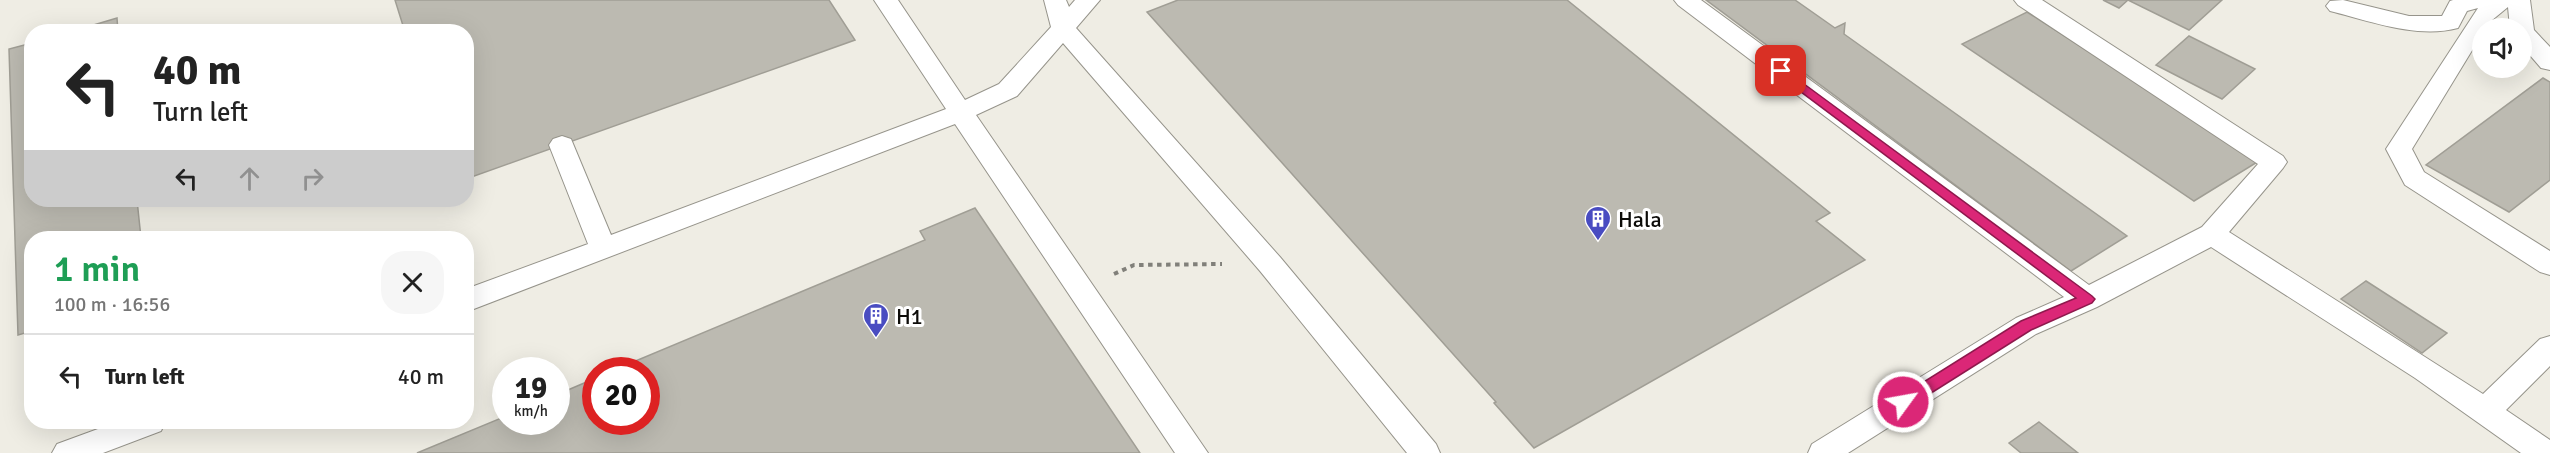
<!DOCTYPE html>
<meta charset="utf-8">
<style>
:root{--surface:#fff;--page:#f6f6f6;--text:#222;--muted:#767676;--line:#e0e0e0}
body{margin:0;font-family:Signika,sans-serif;background:var(--page);color:var(--text);height:100vh;display:flex;flex-direction:column;font-size:22px;white-space:nowrap}
*{box-sizing:border-box;margin:0}
p{font-size:20px;color:var(--muted)}
.icon{flex:none;width:33px;height:33px;fill:none;stroke:currentColor;stroke-width:2;stroke-linecap:round;stroke-linejoin:round}
.map{position:relative;flex:1;overflow:hidden}
.details{position:absolute;left:24px;top:231px;width:450px;height:198px;display:flex;flex-direction:column;background:var(--surface);border-radius:24px;box-shadow:0 6px 24px #0002}
.details>*{flex:none}
.top-card{position:absolute;left:24px;top:24px;width:450px;height:183px;border-radius:24px;box-shadow:0 6px 24px #0002;background:#fff;color:var(--text);overflow:hidden}
.controls{position:absolute;left:2472px;top:18px;display:grid;gap:12px}
.controls a{display:grid;place-items:center;width:60px;height:60px;border-radius:50%;background:var(--surface);box-shadow:0 6px 24px #0002;font-size:30px}
.speed{position:absolute;left:492px;top:357px;display:flex;gap:12px;font-size:30px;font-weight:700;text-align:center}
.speed>*{display:grid;place-content:center;width:78px;height:78px;border-radius:50%;background:var(--surface);box-shadow:0 6px 24px #0002;line-height:1}
.speed small{font-size:15px;font-weight:400}
.speed .limit{border:9px solid #d22;background:#fff;color:#111}
.pin{position:absolute;display:grid;place-items:center;width:51px;height:51px;color:#fff;margin:-26px;border-radius:12px;box-shadow:0 3px 9px #0006}
.me{position:absolute;width:66px;margin:-33px;rotate:58deg;stroke-linejoin:round;filter:drop-shadow(0 0 4px #0008)}
.turn{display:flex;align-items:center;gap:21px;height:126px;padding:0 30px;font-size:27px}
.turn .icon{width:78px;height:78px;stroke-width:2.5}
.turn b{display:block;font-size:42px;line-height:51px}
.lanes{display:flex;align-items:center;height:57px;padding:0 30px;background:#0003;justify-content:center;gap:30px;direction:ltr}
.lanes .off{opacity:.35}
.round{display:grid;place-items:center;flex:none;width:63px;height:63px;border-radius:24px;background:var(--page)}
.overview{display:flex;align-items:center;justify-content:space-between;height:102px;padding:0 30px}
h1{font-size:36px;font-weight:600;line-height:45px;color:#1e9e55}
ul{padding:0;list-style:none}
li{display:flex;align-items:center;gap:18px;height:84px;padding:0 30px;border-top:2px solid var(--line)}
li div{flex:1}
li b{display:block;font-size:22px}
li em{font-style:normal}
.map>svg:first-child{display:block}
.building{fill:#bcbab1;stroke:#a09e95;stroke-width:1.5}
.lines{fill:none;stroke-linecap:round;stroke-linejoin:round}
.lane-casing{stroke:#96948b;stroke-width:2}
.path{stroke:#81807a;stroke-width:4;stroke-dasharray:4.5 4.5;stroke-linecap:butt}
.lane{fill:#fff;fill-rule:evenodd}
.route{fill:#db2777;stroke:#8e194d;stroke-width:1.5}
.labels{text-anchor:middle;stroke-width:6;stroke-linejoin:round;paint-order:stroke}
.poi-label{font-size:22px;fill:#0d0c09;stroke:#fff;text-anchor:start}
</style>
<div class="map">
<svg width="2550" height="453" viewBox="0 0 2550 453">
<rect width="100%" height="100%" fill="#efede4"/>
<path class="building" d="M395 0H829L855 40 466 179V32H405Z
M1178 0H1567L1830 213 1816 221 1865 260 1534 448 1494 403 1496 402 1147 12Z
M1706 0H1795L1835 28 1845 23 1844 34 2127 236 2071 271Z
M2103 0H2222L2189 30 2128 0 2119 8Z
M2027 12 2259 161 2194 201 1962 44Z
M117 18 118 32H70Z
M2189 36 2255 69 2222 99 2156 65Z
M32 43V200H137L141 238H32V331L18 335 9 49Z
M2543 78 2550 82V180L2509 212 2426 165Z
M975 208 1140 453H417L506 416V422H556V395L596 378V422H646V370H614L925 240 920 231Z
M2366 281 2447 333 2422 353 2341 299Z
M2039 422 2078 453H2021L2009 443Z"/>
<g class="lines">
<defs>
<path id="lane" d="M874 0H898L965 100 999 84 1051 27 1044 0H1066L1069 7 1075 0H1100L1076 28 1280 257 1436 444 1440 453H1407L1260 271 1063 43 1017 96 976 115 1208 453H1175L955 124 466 312V289L588 244 549 145 553 139 562 136 571 139 611 235 946 109Z
M1674 0H1701L2089 285 2202 227 2258 164 2018 5 2014 0H2042L2283 156 2287 162 2283 168 2229 232 2483 394 2540 339 2550 336V366L2506 410 2550 440V453H2521L2415 378 2211 247 2097 307 2036 334 1848 453H1808L1812 444 2016 318 2064 297 1678 5Z
M2343 0 2409 16H2442L2450 1 2453 0H2530L2534 30 2550 47V70L2541 68 2522 46V28H2510L2508 7 2491 21 2486 28H2482V34L2412 149 2424 172 2550 251V275L2540 272 2405 185 2386 149 2478 8 2467 11 2458 28C2417 39 2370 21 2330 11L2326 6 2330 1Z
M117 422H165L161 431 103 453H52L57 444Z"/>
</defs>
<use href="#lane" class="lane-casing"/>
<path class="path" d="M1114 274 1134 265 1222 264"/>
<use href="#lane" class="lane"/>
</g>
<path class="route" d="M1781 67 2092 296 2095 299 2092 303 2031 330 1909 407 1903 409 1898 407 1896 402 1898 398 2021 321 2076 298 1777 74 1775 71Z"/>
<defs>
<symbol id="building-pin" viewBox="-11 -11 22 30"><path d="M0 17L-7.5 6A9.5 9.5 0 1 1 7.5 6Z" fill="#494cc1" stroke="#fff"/><path d="M-4-6H4V6H1V3H-1V6H-4ZM-2.5-4.3h1.7v1.8h-1.7ZM.8-4.3h1.7v1.8H.8ZM-2.5-1h1.7V.8h-1.7ZM.8-1h1.7V.8H.8Z" fill="#fff"/></symbol>
</defs>
<g fill-rule="evenodd">
<use href="#building-pin" x="1583" y="204" width="30" height="40"/>
<use href="#building-pin" x="861" y="301" width="30" height="40"/>
</g>
<g class="labels">
<g class="poi-label">
<text x="1618" y="227">Hala</text>
<text x="896" y="324">H1</text>
</g>
</g>
</svg>
<div class="controls">
<a><svg class="icon" aria-label="sound" viewBox="0 0 24 24"><path d="M4 9h4l5-4v14l-5-4H4zM17 9q2 3 0 6"/></svg></a>
</div>
<div class="speed"><div>19<small>km/h</small></div><div class="limit">20</div></div>
<div class="pin" style="left:1781px;top:71px;background:#d93025"><svg class="icon" aria-label="arrive" viewBox="0 0 24 24"><path d="M6 21V4h12l-3 4 3 4H6"/></svg></div>
<svg class="me" style="left:1903px;top:402px" viewBox="-20 -20 40 40"><circle r="17" fill="#db2777" stroke="#fff" stroke-width="3"/><path d="M0-11L8 9 0 5-8 9z" fill="#fff"/></svg>
<div class="top-card">
<div class="turn"><svg class="icon" aria-label="left" viewBox="0 0 24 24"><path d="M17 20v-9H6M10 6l-5 5 5 5"/></svg><div><b>40 m</b>Turn left</div></div>
<div class="lanes"><svg class="icon" aria-label="left" viewBox="0 0 24 24"><path d="M17 20v-9H6M10 6l-5 5 5 5"/></svg><svg class="icon off" aria-label="ahead" viewBox="0 0 24 24"><path d="M12 20V5M6 11l6-6 6 6"/></svg><svg class="icon off" aria-label="right" viewBox="0 0 24 24"><path d="M7 20v-9h11M14 6l5 5-5 5"/></svg></div>
</div>
<section class="details">
<div class="overview"><div><h1>1 min</h1><p>100 m · 16:56</p></div><a class="round"><svg class="icon" aria-label="close" viewBox="0 0 24 24"><path d="M6 6l12 12M18 6L6 18"/></svg></a></div>
<ul>
<li><svg class="icon" aria-label="left" viewBox="0 0 24 24"><path d="M17 20v-9H6M10 6l-5 5 5 5"/></svg><div><b>Turn left</b></div><em>40 m</em></li>
</ul>
</section>
</div>
